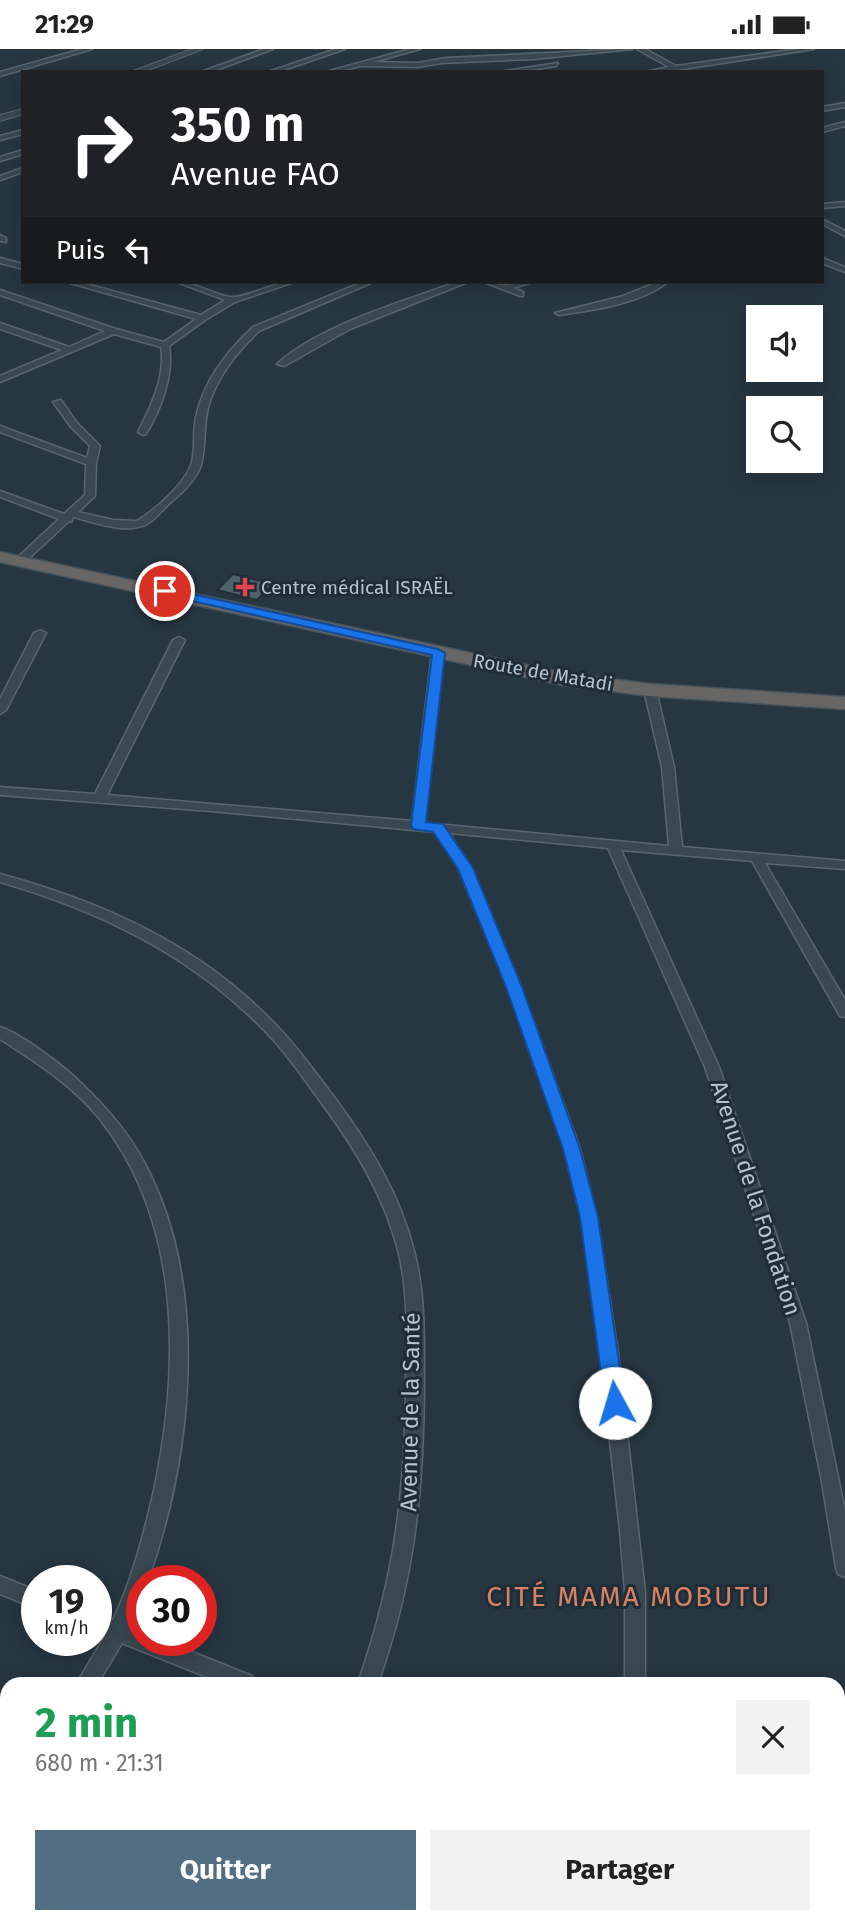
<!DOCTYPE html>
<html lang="fr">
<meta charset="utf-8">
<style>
:root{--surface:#fff;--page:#f2f2f2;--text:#222;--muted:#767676;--accent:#526e83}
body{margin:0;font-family:"Fira Sans",sans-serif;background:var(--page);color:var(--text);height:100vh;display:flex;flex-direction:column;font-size:26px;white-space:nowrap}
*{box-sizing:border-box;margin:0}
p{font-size:23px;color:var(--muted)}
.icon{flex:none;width:38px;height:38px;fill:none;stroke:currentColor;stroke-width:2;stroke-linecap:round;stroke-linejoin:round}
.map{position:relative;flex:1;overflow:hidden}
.drawer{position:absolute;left:0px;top:1628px;width:845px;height:247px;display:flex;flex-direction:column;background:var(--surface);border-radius:21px 21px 0 0;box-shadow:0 4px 18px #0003}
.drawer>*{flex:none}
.guide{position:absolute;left:21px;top:21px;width:803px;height:214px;border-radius:0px;box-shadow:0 4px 18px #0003;background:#202124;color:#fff;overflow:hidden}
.buttons{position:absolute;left:746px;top:256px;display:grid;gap:14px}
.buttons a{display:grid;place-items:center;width:77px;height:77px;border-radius:0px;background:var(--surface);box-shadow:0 4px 18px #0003;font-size:35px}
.speed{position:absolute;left:21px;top:1516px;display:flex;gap:14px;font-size:35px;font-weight:700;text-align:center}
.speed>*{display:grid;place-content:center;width:91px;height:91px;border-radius:50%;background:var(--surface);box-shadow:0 4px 18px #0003;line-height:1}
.speed small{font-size:18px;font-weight:400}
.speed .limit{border:10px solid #d22;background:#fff;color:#111}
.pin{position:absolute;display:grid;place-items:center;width:60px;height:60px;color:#fff;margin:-30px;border:4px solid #fff;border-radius:50%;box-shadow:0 2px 7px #0007}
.me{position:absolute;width:77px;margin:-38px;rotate:354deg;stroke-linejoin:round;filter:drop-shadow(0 0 5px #0008)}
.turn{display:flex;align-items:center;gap:24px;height:147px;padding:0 35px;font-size:32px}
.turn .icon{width:91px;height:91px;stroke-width:2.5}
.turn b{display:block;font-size:49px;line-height:60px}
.then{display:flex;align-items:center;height:66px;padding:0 35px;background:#0003;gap:14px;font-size:26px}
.round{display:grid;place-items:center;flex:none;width:74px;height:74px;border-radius:0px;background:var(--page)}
.overview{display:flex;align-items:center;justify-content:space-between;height:119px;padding:0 35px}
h1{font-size:42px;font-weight:700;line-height:52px;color:#1e9e55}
.button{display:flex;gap:14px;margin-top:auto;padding:14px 35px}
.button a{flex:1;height:80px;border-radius:0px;background:var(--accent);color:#fff;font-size:28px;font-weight:700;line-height:80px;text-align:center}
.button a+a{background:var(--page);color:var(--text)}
.status{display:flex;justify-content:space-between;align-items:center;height:49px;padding:0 35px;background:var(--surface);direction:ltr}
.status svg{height:19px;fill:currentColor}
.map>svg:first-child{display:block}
.building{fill:#4f616d;stroke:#212f39;stroke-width:2}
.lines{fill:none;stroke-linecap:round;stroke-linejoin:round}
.minor-casing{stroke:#58666f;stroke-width:3}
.tertiary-casing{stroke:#58666f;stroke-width:2}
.trunk-casing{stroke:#45535c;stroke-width:3}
.minor{fill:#3a4852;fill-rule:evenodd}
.tertiary{fill:#3a4852;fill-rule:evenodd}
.trunk{fill:#686664;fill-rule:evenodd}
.route{fill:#1a73e8;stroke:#114b97;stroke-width:2}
.health-dot{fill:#e0444e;stroke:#1f2d37;stroke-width:2.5}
.labels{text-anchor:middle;stroke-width:6;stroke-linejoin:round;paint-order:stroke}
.far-poi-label{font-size:19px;fill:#b7c3cc;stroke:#1f2d37;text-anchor:start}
.far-street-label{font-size:19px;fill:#b7c3cc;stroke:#1f2d37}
.street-label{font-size:23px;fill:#b7c3cc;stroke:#1f2d37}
.near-neighbourhood-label{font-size:28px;letter-spacing:2px;fill:#d88265;stroke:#1f2d37}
</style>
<div class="status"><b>21:29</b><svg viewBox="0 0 49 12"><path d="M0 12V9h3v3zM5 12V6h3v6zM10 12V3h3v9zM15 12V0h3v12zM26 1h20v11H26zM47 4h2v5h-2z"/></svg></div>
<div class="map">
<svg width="845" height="1873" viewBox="0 0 845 1873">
<rect width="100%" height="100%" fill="#263742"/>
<path class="building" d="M233 525 273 535 257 551 217 541Z"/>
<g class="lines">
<defs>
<path id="minor" d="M82 0H92L0 27V23Z
M264 0H273L211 23H201Z
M336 0H345L278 23H268Z
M410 0H420L373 13 418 14 446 9 632 0 533 10 441 14 418 18 360 17 337 23H326Z
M637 0H645L676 17 798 0H814L663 23H645L669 18Z
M558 14 556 17 516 23H499Z
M845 54V58L822 62V58Z
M845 73V77L822 83V79Z
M23 81V85L0 91V87Z
M23 101V105L0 112V108Z
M23 119V123L0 131V127Z
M845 153V157L822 159V155Z
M822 170 845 182V187L822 175Z
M0 186 6 189V193L0 192Z
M0 209 23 215V220L0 214Z
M822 209 845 218V223L822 214Z
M67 233H79L201 266 225 251 177 233C196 233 211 245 230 248 246 250 274 232 294 233L235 253 205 271 169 297C174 326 161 360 146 385L143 386 138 383C151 357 166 327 161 298L114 285 0 333V327L62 301 0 280V274L69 298 105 282 0 246V241L116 280 164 293 196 270Z
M363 233H373L259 282C239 301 219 325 210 352 202 374 207 396 201 416 196 431 183 443 171 453 163 460 156 470 147 475 126 486 94 473 73 468L72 472 68 473 24 514H16V510L59 470 0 448V442L64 465 85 446 86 415 0 383V377L87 409 90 397 71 378 53 353 61 351 77 374 100 397 96 414 95 447 78 463 113 471 137 472C154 462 187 433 192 413 196 397 192 380 197 364 205 331 228 301 253 278Z
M457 233H468L350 280 284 317 277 315C320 276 402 253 457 233Z
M484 233C492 233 500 237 508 236 516 235 523 233 532 233L513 239 523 243V247H520Z
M658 233H668C639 255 594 261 559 266L555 264 623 247Z
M40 581 46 584 6 661 0 665V650L34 584Z
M179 588 185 591 107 746 412 772 432 604 438 601 444 604 425 774 669 797 662 718 644 641 650 638 656 641 674 718 682 798 845 812V820L765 814 845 951V968L840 967 752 812 621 801 719 1018 806 1274 845 1462V1528L838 1525 836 1519 822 1433 790 1274 705 1018 608 799 449 784 472 819 521 938 580 1100 597 1168 618 1304 638 1481 645 1543V1634H625V1543L620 1481 600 1304 581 1168 564 1100 507 938 458 819 435 783 211 762 0 746V738L95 745 173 591Z
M0 825C99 852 193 893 267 967 292 991 313 1020 334 1048 369 1095 400 1145 414 1202 425 1243 424 1286 424 1328 424 1438 415 1531 378 1634H358C396 1526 406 1436 406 1322 407 1282 408 1240 398 1201 384 1146 354 1097 320 1052 301 1025 281 997 257 974 185 903 96 861 0 833Z
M0 978C22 985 65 1018 82 1035 106 1058 128 1083 144 1113 210 1236 193 1404 148 1531H142V1550L130 1578 142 1583V1591H162L252 1627 255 1634H222L122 1594 98 1634H77L105 1587 96 1584V1565L113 1571C131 1533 142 1492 152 1450 180 1325 184 1175 99 1069 72 1036 36 1013 0 990Z
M0 1527 37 1542V1560L0 1545Z
M7 1750V1778L0 1781V1752Z
M838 1793 845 1794V1816L838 1815Z
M248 1867H271L268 1873H246Z
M615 1867H637V1873H615Z"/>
<path id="tertiary" d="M192 0H203L143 23H131Z
M23 60V65L0 72V66Z"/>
<path id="trunk" d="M0 503 563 624 650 635 845 648V660L650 647 563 636 0 513Z"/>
</defs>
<use href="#minor" class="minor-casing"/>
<use href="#tertiary" class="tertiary-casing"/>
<use href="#trunk" class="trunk-casing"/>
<use href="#minor" class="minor"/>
<use href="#tertiary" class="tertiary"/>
<use href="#trunk" class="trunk"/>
</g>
<path class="route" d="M165 539 438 600 445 604 426 773 443 775 473 819 522 938 580 1100 598 1168 625 1354 622 1361 615 1363 608 1361 605 1354 580 1168 563 1100 506 938 458 820 433 783 413 780 411 776 432 606 161 545V540Z"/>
<path class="health-dot" d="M241.5 527.5h7v7h7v7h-7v7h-7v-7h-7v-7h7z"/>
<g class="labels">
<g class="far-poi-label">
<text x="261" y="545">Centre médical ISRAËL</text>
</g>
<g class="far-street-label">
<text transform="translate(543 623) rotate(10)" y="7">Route de Matadi</text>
</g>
<g class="street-label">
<text transform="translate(756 1149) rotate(72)" y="8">Avenue de la Fondation</text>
<text transform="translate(410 1363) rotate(-89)" y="8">Avenue de la Santé</text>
</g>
<g class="near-neighbourhood-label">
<text x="629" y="1557">CITÉ MAMA MOBUTU</text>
</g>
</g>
</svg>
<div class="buttons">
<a><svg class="icon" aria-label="sound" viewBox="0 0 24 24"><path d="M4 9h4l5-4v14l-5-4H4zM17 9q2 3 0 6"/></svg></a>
<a><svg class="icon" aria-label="search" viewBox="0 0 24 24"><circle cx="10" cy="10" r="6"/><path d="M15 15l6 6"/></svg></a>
</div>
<div class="speed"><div>19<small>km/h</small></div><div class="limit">30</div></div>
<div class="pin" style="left:165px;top:542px;background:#d93025"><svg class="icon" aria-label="arrive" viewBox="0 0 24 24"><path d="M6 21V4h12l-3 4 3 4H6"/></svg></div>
<svg class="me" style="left:615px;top:1354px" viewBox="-20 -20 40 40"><circle r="19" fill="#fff"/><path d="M0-13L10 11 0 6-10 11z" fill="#1a73e8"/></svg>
<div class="guide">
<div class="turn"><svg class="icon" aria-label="right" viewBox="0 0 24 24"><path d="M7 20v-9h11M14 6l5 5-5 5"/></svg><div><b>350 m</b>Avenue FAO</div></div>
<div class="then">Puis<svg class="icon" aria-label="left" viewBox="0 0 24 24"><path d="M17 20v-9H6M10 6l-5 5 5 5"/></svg></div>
</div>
<section class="drawer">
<div class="overview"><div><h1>2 min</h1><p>680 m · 21:31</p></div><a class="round"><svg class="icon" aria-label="close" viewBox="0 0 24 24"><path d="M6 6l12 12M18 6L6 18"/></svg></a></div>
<div class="button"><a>Quitter</a><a>Partager</a></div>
</section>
</div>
